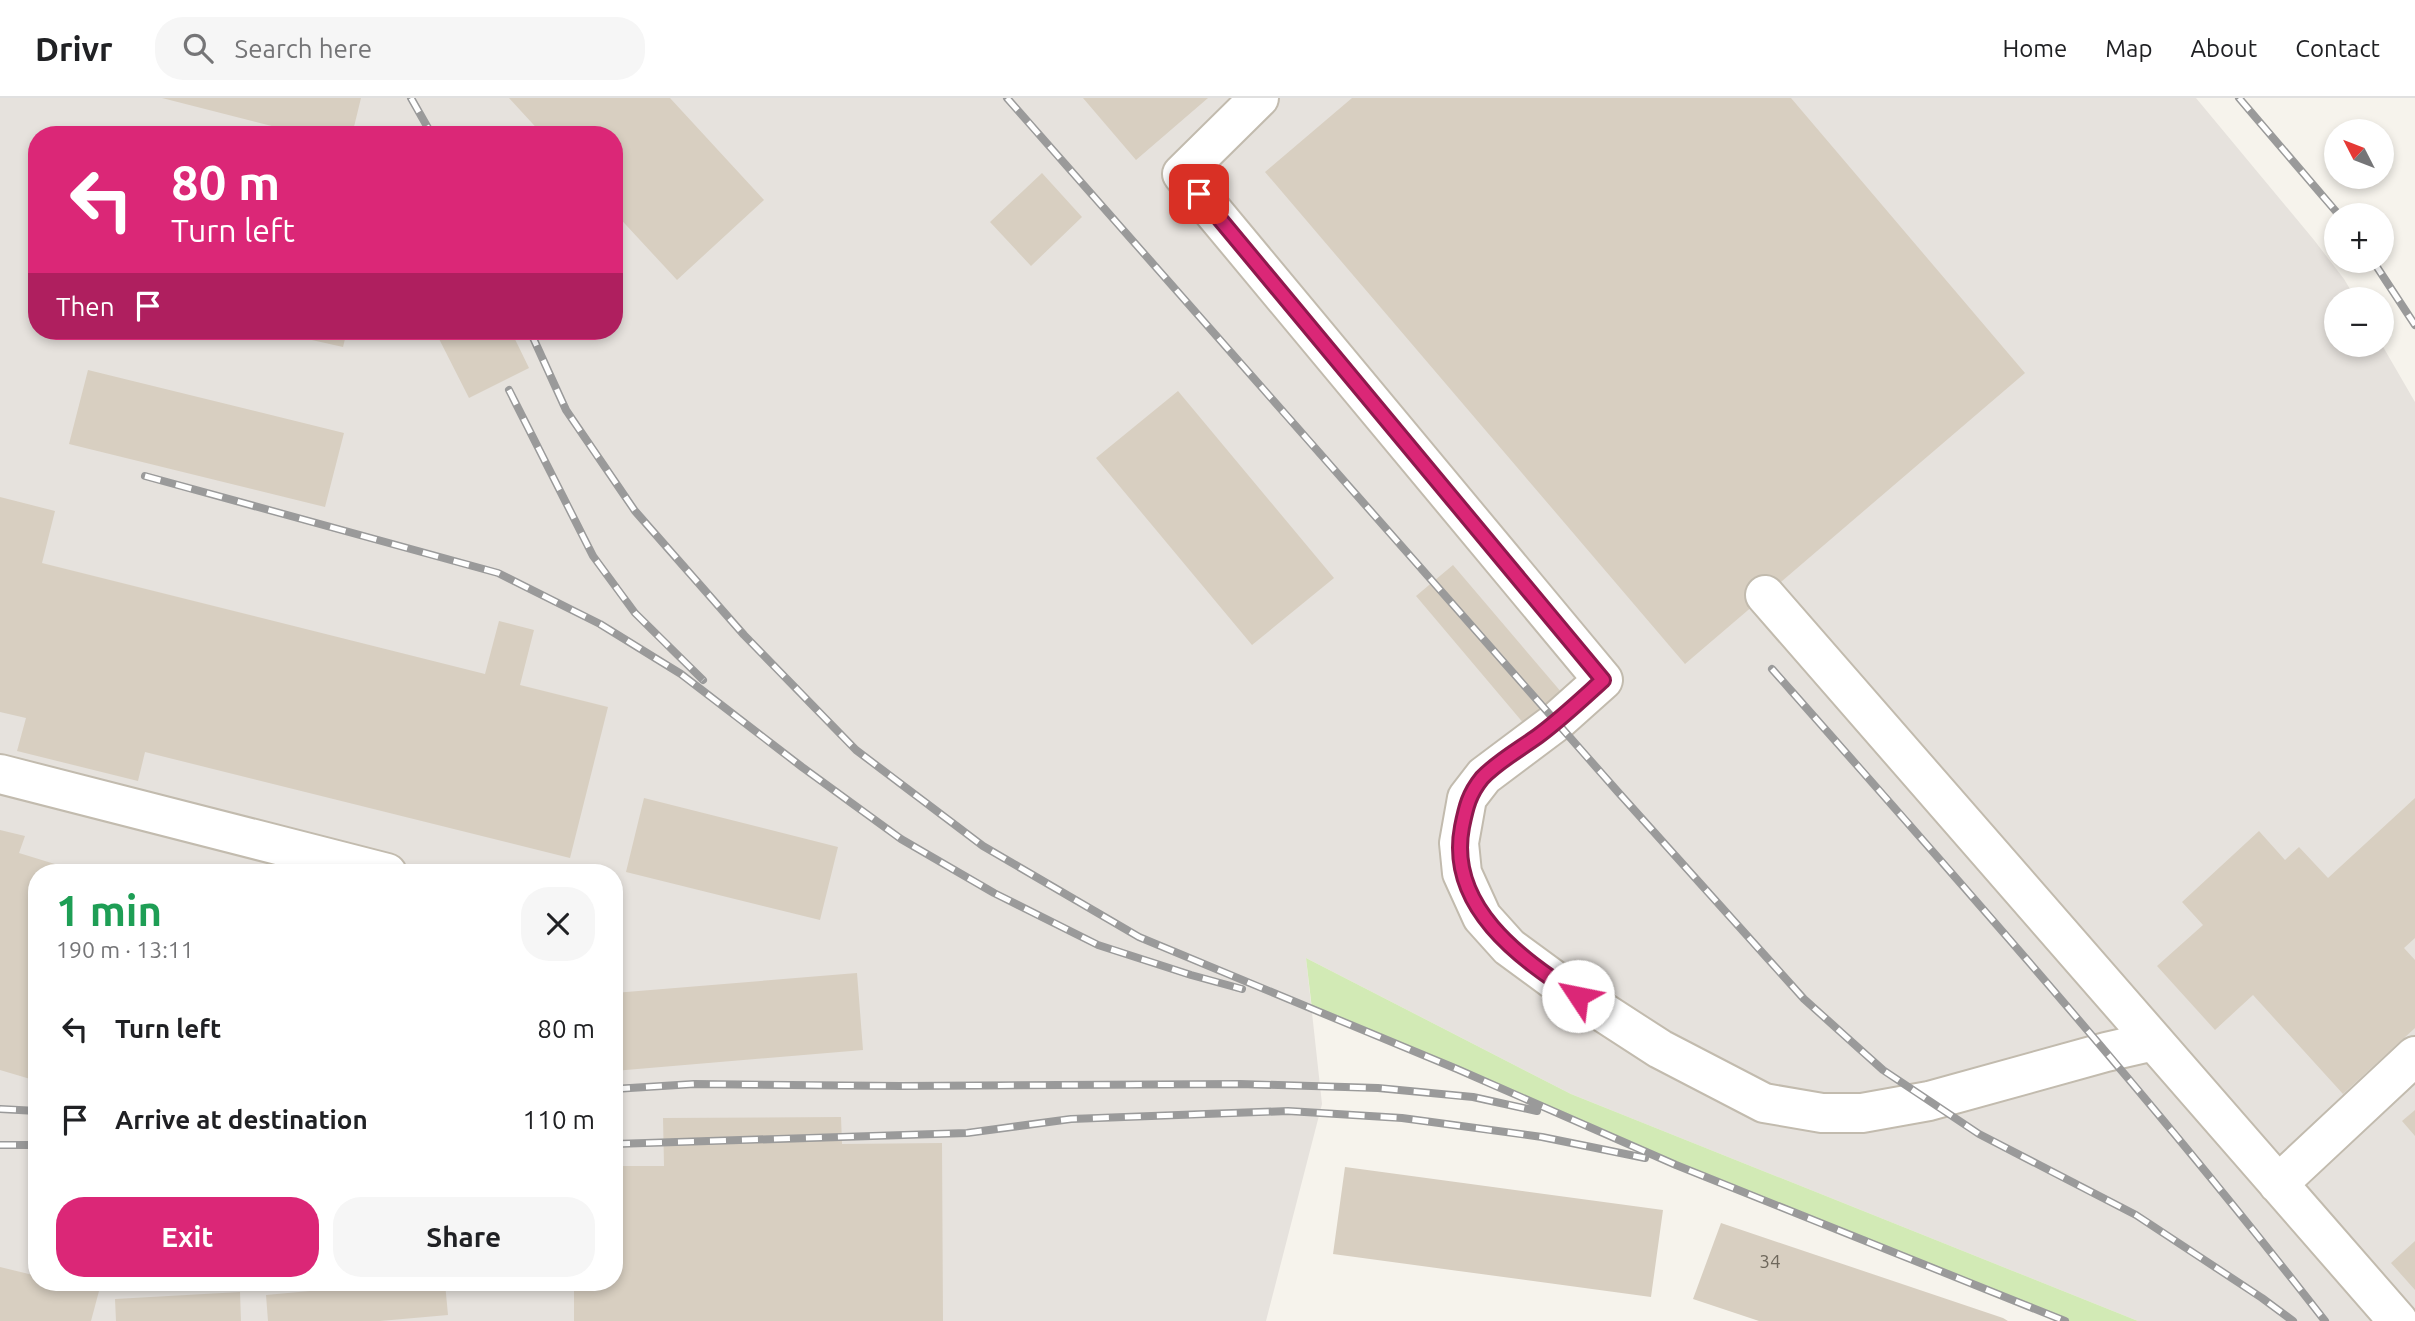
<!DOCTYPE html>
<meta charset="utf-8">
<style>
:root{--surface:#fff;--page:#f6f6f6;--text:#202124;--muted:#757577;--line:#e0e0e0;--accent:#db2777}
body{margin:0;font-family:Ubuntu,sans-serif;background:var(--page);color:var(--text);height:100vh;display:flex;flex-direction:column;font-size:26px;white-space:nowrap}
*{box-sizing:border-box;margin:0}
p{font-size:23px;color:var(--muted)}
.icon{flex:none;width:38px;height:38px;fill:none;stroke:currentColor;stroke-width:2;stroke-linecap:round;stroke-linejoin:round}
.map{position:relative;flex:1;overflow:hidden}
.drawer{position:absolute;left:28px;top:766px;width:595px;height:427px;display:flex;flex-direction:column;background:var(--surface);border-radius:28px;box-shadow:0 4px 10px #0003}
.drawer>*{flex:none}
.guide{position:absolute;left:28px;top:28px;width:595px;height:214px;border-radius:28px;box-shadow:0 4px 10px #0003;background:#db2777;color:#fff;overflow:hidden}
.needle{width:46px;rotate:312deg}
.fabs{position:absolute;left:2324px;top:21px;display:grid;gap:14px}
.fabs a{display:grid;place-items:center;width:70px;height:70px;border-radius:50%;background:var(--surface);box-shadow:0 4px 10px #0003;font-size:35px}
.pin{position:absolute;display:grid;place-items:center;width:60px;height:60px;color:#fff;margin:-30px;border-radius:14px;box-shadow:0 4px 10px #0006}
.me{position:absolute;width:77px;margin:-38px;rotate:304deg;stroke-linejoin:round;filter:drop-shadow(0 0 5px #0008)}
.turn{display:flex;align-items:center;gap:24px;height:147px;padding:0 28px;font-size:32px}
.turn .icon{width:91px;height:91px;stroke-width:2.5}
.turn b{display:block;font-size:49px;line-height:60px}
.then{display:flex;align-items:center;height:66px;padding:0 28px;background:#0003;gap:14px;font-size:26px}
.round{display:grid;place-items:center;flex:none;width:74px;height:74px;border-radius:28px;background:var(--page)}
.overview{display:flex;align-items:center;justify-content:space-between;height:119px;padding:0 28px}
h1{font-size:42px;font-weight:600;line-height:52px;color:#1e9e55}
.button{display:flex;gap:14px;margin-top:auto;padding:14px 28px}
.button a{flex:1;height:80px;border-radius:28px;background:var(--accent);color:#fff;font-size:28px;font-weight:600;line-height:80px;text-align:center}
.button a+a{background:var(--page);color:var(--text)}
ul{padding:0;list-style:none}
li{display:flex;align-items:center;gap:21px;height:91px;padding:0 28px}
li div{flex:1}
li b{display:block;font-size:26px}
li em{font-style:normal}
header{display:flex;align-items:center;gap:42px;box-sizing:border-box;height:98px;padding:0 35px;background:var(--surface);border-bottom:2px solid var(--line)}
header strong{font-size:33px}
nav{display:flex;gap:38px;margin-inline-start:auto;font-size:24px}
.search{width:490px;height:63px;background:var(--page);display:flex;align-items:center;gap:18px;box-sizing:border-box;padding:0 24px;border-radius:28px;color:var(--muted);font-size:26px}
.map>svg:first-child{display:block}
.industrial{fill:#e6e2dd;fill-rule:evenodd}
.green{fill:#d2eab5}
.building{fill:#d8cfc1}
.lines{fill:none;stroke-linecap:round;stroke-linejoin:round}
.minor-casing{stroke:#c2bbae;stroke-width:42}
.minor{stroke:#fff;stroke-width:38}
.rail-casing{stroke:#9a9a9a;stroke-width:8}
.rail{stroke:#fff;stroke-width:5;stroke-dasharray:16;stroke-linecap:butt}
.route-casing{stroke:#8e194d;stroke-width:18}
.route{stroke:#db2777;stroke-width:12}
.labels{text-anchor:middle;stroke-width:5;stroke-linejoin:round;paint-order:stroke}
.number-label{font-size:19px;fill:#6e675b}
</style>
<header>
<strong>Drivr</strong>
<div class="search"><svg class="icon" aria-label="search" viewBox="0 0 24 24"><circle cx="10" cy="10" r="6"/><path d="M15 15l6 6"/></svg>Search here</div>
<nav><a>Home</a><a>Map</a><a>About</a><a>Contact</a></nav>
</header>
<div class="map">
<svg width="2415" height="1223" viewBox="0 0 2415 1223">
<rect width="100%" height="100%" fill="#f6f3ec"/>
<path class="industrial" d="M0 0H2196L2314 142 2344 181 2356 201H2336V247H2382L2415 304V1223H2138L1571 996 1306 860 1322 1006 1266 1223H0ZM37 37H614V233H37ZM37 775H614V1185H37Z"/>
<path class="green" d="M1306 860 1571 996 2138 1223H2065L1676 1067 1312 911Z"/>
<path class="building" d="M162 0H361L352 37H307Z
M509 0H670L764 102 677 182 614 114V37H543Z
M1083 0H1208L1136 62Z
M1352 0H1791L2025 275 1685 566 1265 74Z
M1042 75 1082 119 1031 168 990 124Z
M272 233H347L343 249Z
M435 233H511L529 270 469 300Z
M88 272 344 335 325 409 69 346Z
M1178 293 1334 480 1252 547 1096 360Z
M0 399 55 413 42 465 485 576 499 523 534 532 520 587 608 609 570 760 145 654 138 683 17 653 26 620 0 614Z
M1453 467 1562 595 1525 627 1416 498Z
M644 700 838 749 820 822 626 774Z
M2415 700V840L2404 850 2415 862V930L2343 996 2253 897 2215 932 2157 868 2203 827 2182 804 2259 733 2285 762 2299 749 2328 780Z
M0 732 25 738 19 755 84 775H37V983L0 972Z
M857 875 863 952 614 973V895Z
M2415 1012V1038L2402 1023Z
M841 1019 842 1046 942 1045 943 1223H574V1185H614V1068H664L663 1020Z
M1345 1069 1663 1112 1651 1199 1333 1156Z
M1721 1125 2003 1220 2008 1223H1759L1693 1201Z
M2415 1143V1192L2391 1165Z
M0 1169 37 1178V1185H64L99 1193 91 1223H0Z
M397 1185H445L448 1217 380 1223H268L266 1197Z
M240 1194 241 1223H116L115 1201Z"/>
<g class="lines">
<defs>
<path id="minor" d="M1259 0 1182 76 1603 582 1556 624 1484 678 1467 700 1459 745 1462 775 1482 819 1509 849 1558 885 1660 951 1764 1005 1822 1015H1862L1929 1003 2106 954 2154 943
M1765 497 2398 1223
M0 676 387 775
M2278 1086 2415 958"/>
</defs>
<use href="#minor" class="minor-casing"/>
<use href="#minor" class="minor"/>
<defs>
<path id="rail" d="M411 0 432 37
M1007 0 1618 694 1804 901 1883 972 1979 1036 2136 1117 2262 1200 2293 1223
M2239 0 2339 117
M2373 163 2415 227
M530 233 566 312 635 413 744 537 856 652 983 748 1139 839 1457 971 1676 1067 2065 1223
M509 292 593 458 635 515 703 582
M145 378 498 475 600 526 681 576 802 669 901 741 994 795 1098 847 1191 877 1242 891
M1772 571C1961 785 2150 998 2325 1223
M614 991 694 986 901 988 1240 986 1378 990 1473 999 1537 1013
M0 1011 37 1013
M614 1046 967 1035 1071 1021 1288 1013 1402 1020 1542 1039 1645 1060
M0 1047H37"/>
</defs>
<use href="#rail" class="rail-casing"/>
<use href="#rail" class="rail"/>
</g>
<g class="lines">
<defs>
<path id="route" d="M1199 96 1603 582C1582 601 1561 621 1538 638 1520 651 1497 664 1482 680 1469 696 1466 709 1462 729 1447 808 1519 860 1578 898"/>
</defs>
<use href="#route" class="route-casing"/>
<use href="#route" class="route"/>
</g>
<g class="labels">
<g class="number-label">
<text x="1770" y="1170">34</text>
</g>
</g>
</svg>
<div class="fabs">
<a><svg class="needle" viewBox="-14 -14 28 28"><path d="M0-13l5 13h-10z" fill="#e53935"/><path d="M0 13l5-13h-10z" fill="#757577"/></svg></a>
<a>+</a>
<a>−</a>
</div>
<div class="pin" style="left:1199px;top:96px;background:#d93025"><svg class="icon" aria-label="arrive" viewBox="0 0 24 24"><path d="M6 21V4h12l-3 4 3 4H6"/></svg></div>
<svg class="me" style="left:1578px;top:898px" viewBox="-20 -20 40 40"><circle r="19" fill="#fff"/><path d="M0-13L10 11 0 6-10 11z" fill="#db2777"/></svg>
<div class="guide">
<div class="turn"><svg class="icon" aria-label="left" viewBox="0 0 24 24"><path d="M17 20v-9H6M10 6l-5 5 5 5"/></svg><div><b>80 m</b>Turn left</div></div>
<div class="then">Then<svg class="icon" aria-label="arrive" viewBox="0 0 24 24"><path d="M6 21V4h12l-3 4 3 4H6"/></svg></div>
</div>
<section class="drawer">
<div class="overview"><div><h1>1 min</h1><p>190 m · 13:11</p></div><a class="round"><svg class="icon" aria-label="close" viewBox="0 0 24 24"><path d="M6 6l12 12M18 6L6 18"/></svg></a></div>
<ul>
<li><svg class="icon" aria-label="left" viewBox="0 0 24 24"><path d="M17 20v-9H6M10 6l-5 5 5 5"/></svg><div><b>Turn left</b></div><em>80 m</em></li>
<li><svg class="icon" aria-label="arrive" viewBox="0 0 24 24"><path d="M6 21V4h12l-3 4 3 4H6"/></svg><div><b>Arrive at destination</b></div><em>110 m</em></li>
</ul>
<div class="button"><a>Exit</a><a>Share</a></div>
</section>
</div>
